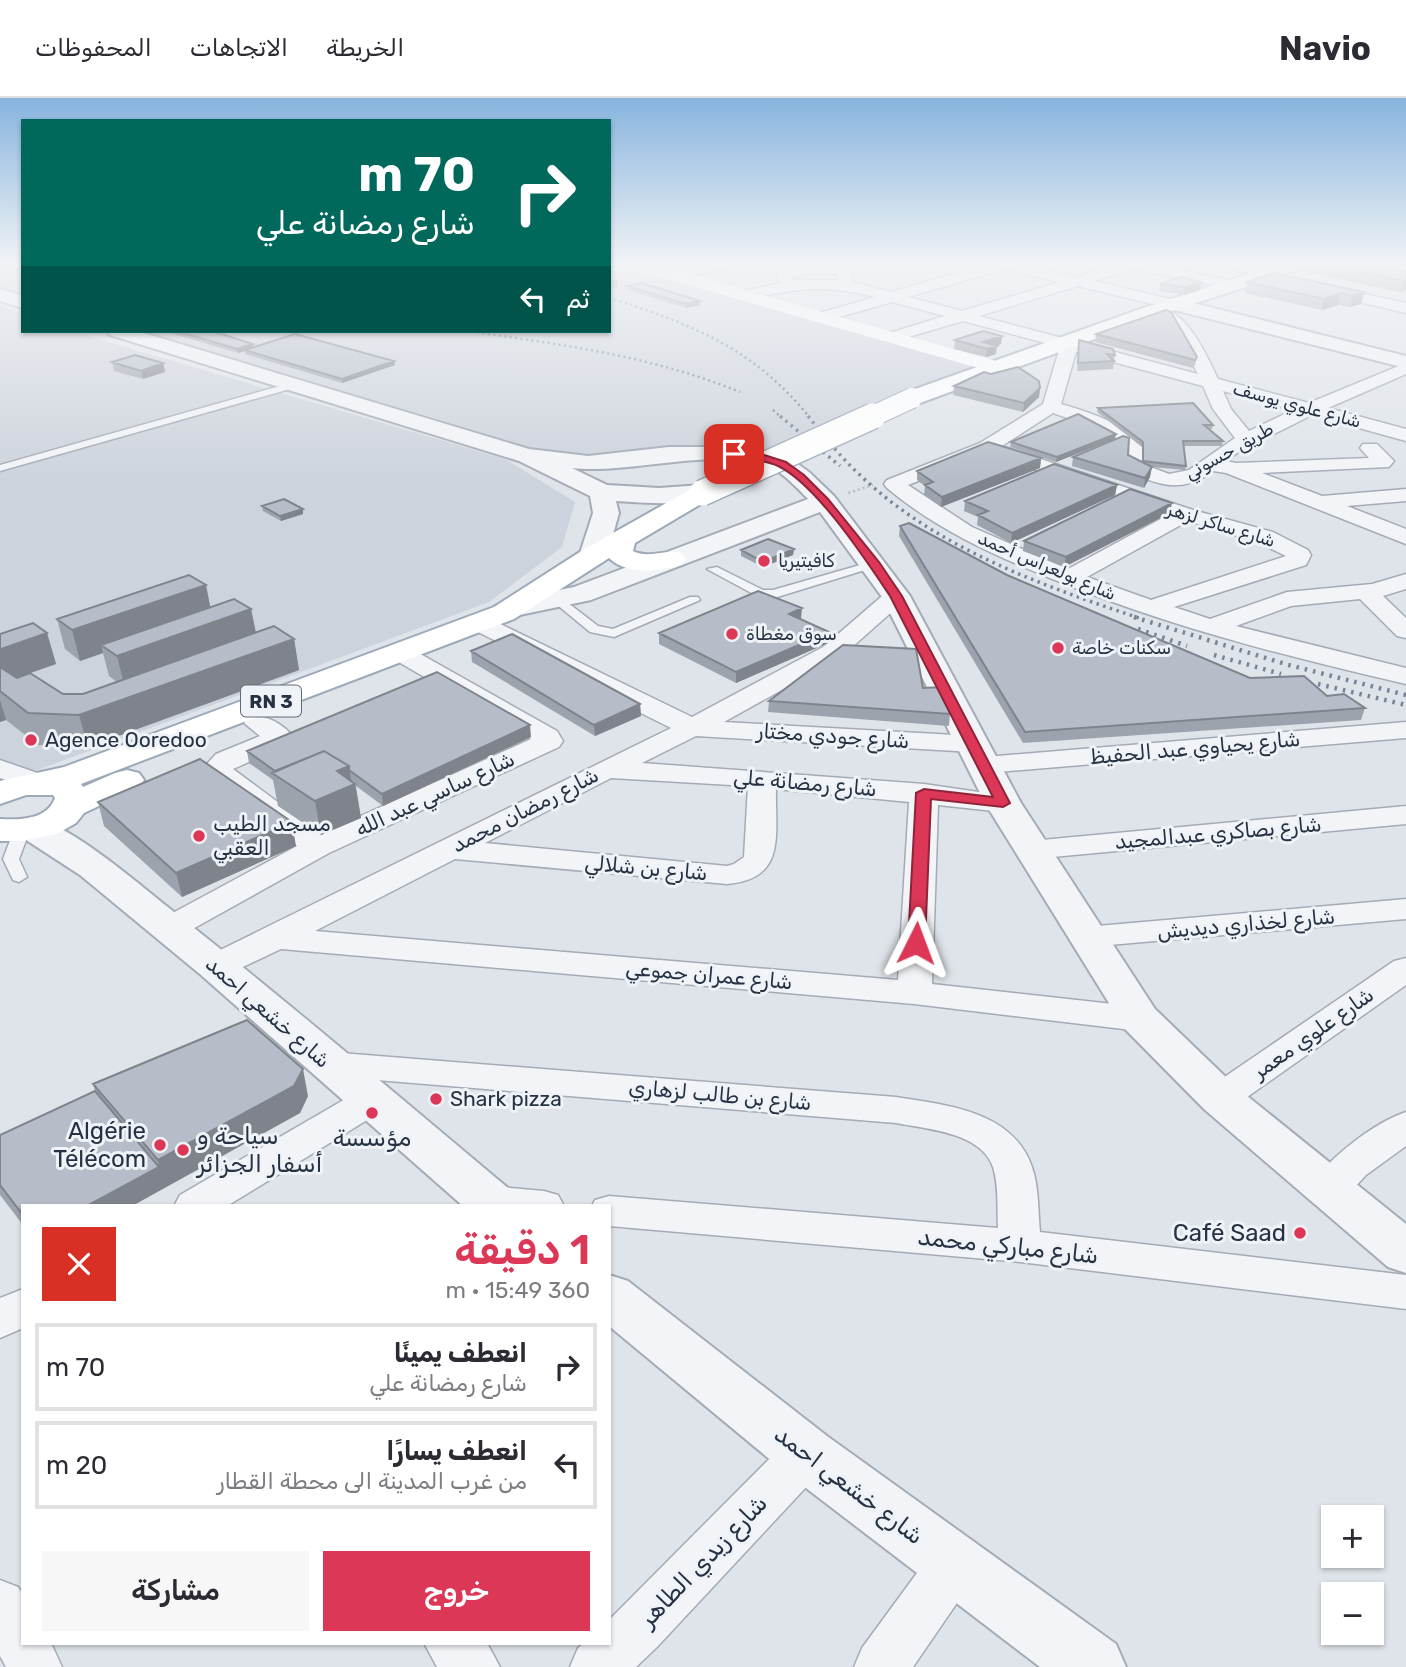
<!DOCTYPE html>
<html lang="ar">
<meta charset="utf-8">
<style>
:root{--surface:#fff;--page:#f7f7f7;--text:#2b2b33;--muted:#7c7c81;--line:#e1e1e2;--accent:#dc3757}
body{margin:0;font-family:Rubik,Vazirmatn,sans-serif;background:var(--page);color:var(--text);direction:rtl;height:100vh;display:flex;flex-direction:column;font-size:26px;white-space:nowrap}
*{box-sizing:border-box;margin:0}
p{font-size:23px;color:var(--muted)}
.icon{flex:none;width:38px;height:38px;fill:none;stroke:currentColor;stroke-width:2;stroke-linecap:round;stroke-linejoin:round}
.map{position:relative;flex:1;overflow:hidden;direction:ltr}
.side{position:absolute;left:21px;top:1106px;width:590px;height:441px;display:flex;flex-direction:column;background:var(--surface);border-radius:0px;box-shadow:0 2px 5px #0004;direction:rtl}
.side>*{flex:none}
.guide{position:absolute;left:21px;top:21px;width:590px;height:214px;border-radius:0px;box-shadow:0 2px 5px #0004;direction:rtl;background:#00695c;color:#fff;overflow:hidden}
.tools{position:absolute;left:1321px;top:1407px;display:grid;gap:14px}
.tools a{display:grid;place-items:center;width:63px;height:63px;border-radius:0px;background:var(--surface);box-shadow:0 2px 5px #0004;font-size:35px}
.pin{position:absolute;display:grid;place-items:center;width:60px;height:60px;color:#fff;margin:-30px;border-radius:14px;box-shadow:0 4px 10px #0006}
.me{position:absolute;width:77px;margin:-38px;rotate:3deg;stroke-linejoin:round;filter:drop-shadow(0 0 5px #0008)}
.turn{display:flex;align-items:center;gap:24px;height:147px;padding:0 21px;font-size:32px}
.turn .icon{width:91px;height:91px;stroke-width:2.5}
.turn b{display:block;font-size:49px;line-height:60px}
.then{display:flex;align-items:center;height:66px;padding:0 21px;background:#0003;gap:14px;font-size:26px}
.round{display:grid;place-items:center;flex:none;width:74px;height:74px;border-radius:0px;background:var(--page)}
.overview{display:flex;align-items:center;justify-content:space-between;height:119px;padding:0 21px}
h1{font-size:42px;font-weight:600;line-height:52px;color:var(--accent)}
.cta{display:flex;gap:14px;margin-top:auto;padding:14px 21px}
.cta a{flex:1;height:80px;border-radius:0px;background:var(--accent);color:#fff;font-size:28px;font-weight:600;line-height:80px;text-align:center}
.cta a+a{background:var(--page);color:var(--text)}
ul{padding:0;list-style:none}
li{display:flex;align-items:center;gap:21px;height:88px;margin:0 14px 10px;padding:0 7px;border:4px solid var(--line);border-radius:0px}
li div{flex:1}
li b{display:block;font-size:26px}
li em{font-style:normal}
header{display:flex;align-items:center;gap:42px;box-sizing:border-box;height:98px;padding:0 35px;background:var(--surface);border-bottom:2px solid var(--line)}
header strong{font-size:33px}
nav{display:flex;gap:38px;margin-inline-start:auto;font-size:24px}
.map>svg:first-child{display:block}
.built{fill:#cdd3dc}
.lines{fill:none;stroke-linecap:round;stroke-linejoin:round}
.service-casing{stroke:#a4abb5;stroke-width:3}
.minor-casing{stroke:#a4abb5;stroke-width:3}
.tertiary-casing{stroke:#a4abb5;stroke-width:4}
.primary-casing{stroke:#9da9b7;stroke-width:4}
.path{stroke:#bdc2c9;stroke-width:2.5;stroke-dasharray:2.5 2.5;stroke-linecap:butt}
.service{fill:#f2f4f8;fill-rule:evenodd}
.minor{fill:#f2f4f8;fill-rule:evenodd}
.tertiary{fill:#f2f4f8;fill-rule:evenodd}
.secondary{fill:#fff;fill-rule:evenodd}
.primary{fill:#fff;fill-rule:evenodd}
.rail-far2{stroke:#778495;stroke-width:2.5;stroke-dasharray:2 3.5;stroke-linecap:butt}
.rail-far1{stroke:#778495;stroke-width:3.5;stroke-dasharray:2.5 4.5;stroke-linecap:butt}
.rail{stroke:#778495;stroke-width:4.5;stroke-dasharray:2.5 6;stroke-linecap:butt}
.primary-bridge-far1-casing{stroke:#9da9b7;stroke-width:22;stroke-linecap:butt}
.primary-bridge-casing{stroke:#9da9b7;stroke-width:28;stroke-linecap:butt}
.primary-bridge-far1{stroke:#fff;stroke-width:20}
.primary-bridge{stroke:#fff;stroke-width:25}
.wall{fill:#9da3ac}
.shaded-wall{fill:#7f848c}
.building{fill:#b6bdc8;stroke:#7f848c;stroke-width:2}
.route{fill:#dc3757;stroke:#8f2439;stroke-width:2}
.poi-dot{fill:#dc3757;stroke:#eff3f7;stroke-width:2.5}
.labels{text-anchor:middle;stroke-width:6;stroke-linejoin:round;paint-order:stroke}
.far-street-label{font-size:18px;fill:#263243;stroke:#eff3f7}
.far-poi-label{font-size:18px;fill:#263243;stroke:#eff3f7;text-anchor:start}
.shield{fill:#eff3f7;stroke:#626c79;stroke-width:2}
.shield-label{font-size:19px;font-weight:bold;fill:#263243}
.street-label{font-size:21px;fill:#263243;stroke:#eff3f7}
.poi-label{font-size:21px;fill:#263243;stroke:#eff3f7;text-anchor:start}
.near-poi-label{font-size:24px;fill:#263243;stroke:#eff3f7;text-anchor:end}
.near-street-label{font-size:24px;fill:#263243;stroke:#eff3f7}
</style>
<header>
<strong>Navio</strong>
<nav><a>الخريطة</a><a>الاتجاهات</a><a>المحفوظات</a></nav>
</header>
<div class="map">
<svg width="1406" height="1569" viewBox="0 0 1406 1569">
<rect width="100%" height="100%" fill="#dfe4ea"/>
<path class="built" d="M0 165H23V198L0 192Z
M609 173H644L979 269 766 356 576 361 532 353 431 319 243 266 137 233H609Z
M0 208 23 216V233H71L505 361 575 404 562 449 489 504 0 686Z"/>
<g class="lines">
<defs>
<path id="service" d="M294 284 298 287 297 289 0 373V367Z
M874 463 880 466 878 468 774 500 757 498 707 471 717 469 763 492H773Z
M559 498 598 528 613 531 690 499H698L700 502 614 539 590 534 555 505V499Z
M22 727 30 732 19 761 27 779 19 784 13 782 3 761 14 732Z"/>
<path id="minor" d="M713 165H737L735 168 674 182 667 178 669 175Z
M992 165H1017L1077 179 1121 165H1147L1237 184 1239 187 1237 190 1232 191 1135 171 1094 183 1178 203 1181 206 1178 209 1173 211 1078 188 979 218 1198 276 1171 226 1145 213 1148 210C1182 201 1206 256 1218 281L1309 305 1406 265V276L1328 310 1406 331V343L1312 317 1240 353 1226 363 1236 365 1369 360 1360 350 1363 346H1377L1394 363 1389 369 1262 375 1322 398 1406 391V403L1347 408 1406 431V446L1226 375 1213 373C1183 395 1162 388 1131 375L1126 353C1105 335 1080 324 1053 315L1002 348 1193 412 1273 434 1308 452 1311 457 1306 467 1174 509 1210 521 1287 494 1372 486 1406 476V491L1383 498 1406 520V540L1397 538 1360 501 1291 508 1236 528 1406 570V586C1284 558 1164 527 1050 480 991 456 936 431 887 390L884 386 887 382 980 345 1043 306 1060 249 963 223 898 242H886L884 239 886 236 945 218 892 204 822 224 816 222 814 219 816 216 875 199C825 186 795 190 745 202L737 197 740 194 781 185 776 178C791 160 826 164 847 169L853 179 851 184 891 194ZM1005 171 1060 184 962 213 908 199ZM813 174 837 176 839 179 838 182H794L791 179ZM1076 254 1203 288 1213 311 1235 340 1189 372 1169 376 1148 368 1146 351C1127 326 1089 314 1061 306ZM1223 293 1293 312 1249 333 1231 311ZM990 355 992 357 1168 417 1068 471 972 429 908 387ZM1188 423 1257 444 1286 458 1151 502 1087 479Z
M1214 165H1240L1273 172 1275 175 1268 179 1216 168Z
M1322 187 1406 205V215L1317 194 1315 191Z
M896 491 904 493 908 498 904 503 841 559 724 624 973 638 983 640 987 646 983 652 973 654 696 638 642 665 924 686 1013 699 1018 705 1013 711 1003 714 938 707 932 886 1140 909 1152 913 1158 921 1152 929 1140 933 914 906 281 851 228 876 216 879 204 876 199 868 204 860 671 630 468 529 465 524 468 519 477 517 486 519 692 619 823 549 888 493ZM611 680 748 688 744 759 734 766 727 768 485 745ZM776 691 909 704 898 882 315 833 455 761 727 786C787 781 775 737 776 691Z
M399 546 408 549 557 633 563 643 559 649 329 755 180 838 168 841 156 838 152 831 156 824 297 748 209 680 205 668 216 656 260 638 244 625 248 619C265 615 284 626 294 640L290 646 233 671 321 736 531 641 390 559 386 554 390 549Z
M1406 624V640L985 675 975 673 971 667 975 661 985 659Z
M0 662 46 678 50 684 46 690 36 693 0 680Z
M1406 708V726L1031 761 1020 758 1016 752 1020 746 1031 743Z
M1406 801V821L1086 849 1074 846 1069 839 1074 832 1086 829Z
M1406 860V887L1233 1009 1220 1013 1207 1009 1201 1000 1207 991 1394 863Z
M328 954 896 999C947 1007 1013 1013 1032 1069 1039 1089 1038 1113 1040 1134L1406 1177V1211L1020 1164 609 1128V1108H592L595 1102 609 1098 998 1130C997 1111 999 1088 993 1069 981 1034 926 1031 896 1025L328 978 315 975 310 966 315 957Z
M372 989 385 993 391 1002 385 1011 227 1108H174L180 1097 359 993Z
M1406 1014V1048L1366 1077 1343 1102 1329 1106 1315 1102 1309 1091C1325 1062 1375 1024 1406 1014Z
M490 1088 544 1093 558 1097 564 1108H472L470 1103 476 1092Z
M23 1191V1230L0 1240V1200Z
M806 1335 823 1341 830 1356 823 1371 657 1549 636 1569H570L578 1550 584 1545H609V1522L789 1341Z
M954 1442 972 1449 979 1466 972 1483 913 1569H854L862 1550 936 1449Z
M0 1482 18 1489 23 1497V1545H51L62 1569H6L0 1558Z
M424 1545H487L500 1569H437Z"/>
<path id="tertiary" d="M0 191 23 198V210L0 203Z
M1173 200 1406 258V270L1166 210 1164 206 1166 202Z
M107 233H137L529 351 588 358 669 349H734L761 352 791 361 809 374 834 398 910 498 1021 705 1155 911 1236 989 1406 1126V1175L1388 1169 1204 1011 1125 931 985 705 882 499 820 414 591 502 515 518 505 515 500 509 505 503 574 489 808 401C797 390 785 376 771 370 714 347 631 377 572 370L607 387 659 390 702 387 711 390 715 395 711 400C680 408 648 405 616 403L619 415 607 458 603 464 593 466 583 464 579 458 593 415 590 398 519 363 110 237Z
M33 719C73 729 135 783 169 810 286 902 399 999 514 1095L521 1108H463L201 877 80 777 20 738 15 730 20 722Z
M609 1177 628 1183 827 1338 1116 1546 1126 1569H1040L785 1374 609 1228Z"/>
<path id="primary" d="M1283 165H1309L1306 169 1160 217 920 305H904L901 300 904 295 1146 209Z
M702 387 711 390 715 395 711 400 635 445 633 453C648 461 666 451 682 455L686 461 682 467C658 473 628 478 609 460L514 521 81 686 83 689 115 675 127 672 139 675 144 682 139 689 84 715 76 725 57 736 21 743H0V721C20 722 47 722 55 700L53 697H26L0 706V683L64 669 494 509 583 452 693 390Z"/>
</defs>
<use href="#service" class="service-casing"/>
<use href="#minor" class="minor-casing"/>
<use href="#tertiary" class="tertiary-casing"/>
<use href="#primary" class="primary-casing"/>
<path class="path" d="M848 395 873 387"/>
<use href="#service" class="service"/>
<use href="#minor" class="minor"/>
<use href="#tertiary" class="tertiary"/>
<path class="secondary" d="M626 165H649L1003 265 1006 269 1003 273H989L628 170Z"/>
<use href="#primary" class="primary"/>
<path class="rail-far2" d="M0 169 23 173
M609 200C690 225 755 251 810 320
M466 233C560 246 652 258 740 294
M773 312 782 320"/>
<path class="rail-far1" d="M780 318 840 368
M808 318C825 339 841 360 861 378 938 451 1041 487 1139 520"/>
<path class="rail" d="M1134 519 1285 566 1406 597
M1138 531 1187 548
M1214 557 1281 576
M1318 586 1406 607"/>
<defs>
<path id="primary-bridge-far1" d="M869 320 912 300"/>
<path id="primary-bridge" d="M702 395 873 318"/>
</defs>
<use href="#primary-bridge-far1" class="primary-bridge-far1-casing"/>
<use href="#primary-bridge" class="primary-bridge-casing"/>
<use href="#primary-bridge-far1" class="primary-bridge-far1"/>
<use href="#primary-bridge" class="primary-bridge"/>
</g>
<path class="wall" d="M1303 165H1364L1406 174V192L1400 194 1301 173Z
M609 182 617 188V191L609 189Z
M1201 184 1200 192 1184 197 1159 193 1160 186Z
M1247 184 1364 194 1361 206 1350 209 1338 207 1322 212 1245 195Z
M627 188 700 207 686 210 627 192Z
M164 233H224L226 237 225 238 254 249 394 263 395 267 342 285 245 256V253L238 255Z
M1096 236 1197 259 1195 267 1193 270 1095 244Z
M1002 238 1001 246 996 248V256L986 259 954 251 955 242Z
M1079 242 1115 257 1113 271 1077 273Z
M112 264 163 265 165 274 143 281 114 273Z
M954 288 1040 290 1039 299 1023 314 953 297Z
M1098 310 1213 327 1212 331H1209L1223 343 1222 348H1184L1186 368 1185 372 1151 369 1150 379 1144 390 1072 368 1073 359 1128 357 1142 364V349L1097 314Z
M1115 341 1056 364 1010 349 1011 344Z
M1041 360 1040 370 941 409 924 397 925 388 917 382V373Z
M1117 387 1115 397 1011 445 977 427 978 419 964 413 965 403Z
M262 408 303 411V416L281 423 263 413Z
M1170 415 1064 469 1023 453 1024 443Z
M900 428 1007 477 1250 580 1327 598 1365 610 1361 622 1023 645 899 438Z
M794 451 793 457 763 469 741 458V452Z
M210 509 251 511 256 535 294 541 299 572 88 649 38 647 6 622 0 624V536L47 535 56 566 16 580 63 596H83L117 584 109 578 103 555 80 563 65 551 57 521Z
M801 521 828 545 736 585 659 546V535Z
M471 553 640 606 641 618 595 638 472 564Z
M923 590 950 616 949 628 768 614 769 603Z
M531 639 383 708 356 688 361 720 321 737 278 708 273 682 249 665 247 653Z
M98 704 296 748 182 799 104 728Z
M93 986 308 998 300 1015 132 1108H23V1127L0 1097V1037L95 993Z"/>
<path class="shaded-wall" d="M1406 182V192L1400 194 1403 183Z
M1201 184 1200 192 1184 197 1185 189Z
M1364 194 1361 206 1350 209 1352 198Z
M1341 195 1338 207 1322 212 1324 201Z
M700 203V207L686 210V206Z
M1002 238 1001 246 986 251 983 244Z
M253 246 254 250 245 252V253L238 255 237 251Z
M997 248 996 256 986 259 987 251Z
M394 263 395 267 342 285V281Z
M163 265 165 274 143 281 141 273Z
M1040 290 1039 299 1023 314 1024 305Z
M1116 336 1115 341 1056 364 1057 359Z
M1041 360 1040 370 941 409 942 399Z
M1152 369 1150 379 1144 390 1145 380Z
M1117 387 1115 397 1011 445 1012 435Z
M1172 405 1170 415 1064 469 1066 459Z
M303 411V416L281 423 280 418Z
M794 451 793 457 763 469V464Z
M206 487 212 517 101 547 103 555 80 563 72 532Z
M802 510 801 521 789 516Z
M251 511 257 541 125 590 117 558Z
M829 534 828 545 736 585V574Z
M47 535 56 566 10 582 0 593V552L1 551Z
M294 541 299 572 88 649 79 617Z
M0 602 6 622 0 624Z
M640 606 641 618 595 638 594 627Z
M530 627 531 639 383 708 382 696Z
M349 668 352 687 355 686 361 720 321 737 315 703 296 691Z
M292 724 296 748 182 799 176 775Z
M303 971 308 998 300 1015 132 1108H87L159 1069 158 1062Z"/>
<path class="building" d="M1317 165H1364L1406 174V182L1403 183Z
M1274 175 1364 194 1352 198 1341 195 1324 201 1247 184Z
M1181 179 1201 184 1185 189 1160 186Z
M609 182 617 184 616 187 609 185Z
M641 185 700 203 686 206 627 188Z
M1166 212 1171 214 1197 259 1195 262 1096 236Z
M177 233H225L218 235 253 246 237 251Z
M983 233 1002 238 983 244 997 248 987 251 955 242Z
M295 236 394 263 342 281 245 252Z
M1079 242 1113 251 1115 257 1107 256 1114 263 1078 265Z
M135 257 163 265 141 273 112 264Z
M1018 269 1039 283 1040 290 1024 305 954 288 984 274 991 276Z
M1193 305 1213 327H1204L1223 343H1183L1186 368 1143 363V344L1098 310Z
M1078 316 1116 336 1057 359 1011 344Z
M1123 338 1129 340 1128 357 1152 369 1145 380 1073 359Z
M988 344 1041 360 942 399 925 387 933 384 917 373Z
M1054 366 1117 387 1012 435 978 417 988 413 965 403Z
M1130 391 1172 405 1066 459 1024 443Z
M284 401 303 411 280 418 262 408Z
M909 425 1007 477 1250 580 1304 578 1327 598 1344 596 1365 610 1025 634 900 428Z
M768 441 794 451 763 464 741 452Z
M189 477 206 487 72 532 57 521Z
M758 493 802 510 789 516 829 534 736 574 659 535Z
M234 501 251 511 117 558 101 547Z
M33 525 47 535 1 551 0 552V536Z
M274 528 294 541 79 617 28 615 0 593V569L17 580 30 575 63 596H83Z
M512 536 640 606 594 627 471 553Z
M843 547 916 551 923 590 943 589 950 616 769 603Z
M437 574 530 627 382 696 349 672V668L324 653 275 673 247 653Z
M324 653 349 668 337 673 355 686 315 703 272 675Z
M200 661 292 724 176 775 98 704Z
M247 922 303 971 294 988 158 1062 93 986Z
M95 993 159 1069 87 1108H23V1117L0 1087V1037Z"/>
<linearGradient id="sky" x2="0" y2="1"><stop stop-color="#87b4de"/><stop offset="0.43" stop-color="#f1f3f6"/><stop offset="1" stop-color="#f1f3f6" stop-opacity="0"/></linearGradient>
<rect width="1406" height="384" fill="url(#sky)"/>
<path class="route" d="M734 353 761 356 786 364 804 377 828 401 879 464 902 498 1010 705 1003 709 931 701 925 845 922 849 916 850 908 845 916 695 924 691 993 699 890 498C866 462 816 386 778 368 763 361 746 362 730 358V354Z"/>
<g class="poi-dot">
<circle cx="764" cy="463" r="7"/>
<circle cx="732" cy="536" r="7"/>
<circle cx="1058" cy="550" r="7"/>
<circle cx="31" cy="642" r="7"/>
<circle cx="199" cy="738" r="7"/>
<circle cx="436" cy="1001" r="7"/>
<circle cx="372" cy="1015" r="7"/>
<circle cx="160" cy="1047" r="7"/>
<circle cx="183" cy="1052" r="7"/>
<circle cx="1300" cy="1135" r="7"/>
</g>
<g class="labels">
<g class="far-street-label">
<text transform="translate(1297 307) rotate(15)" y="6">شارع علوي يوسف</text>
<text transform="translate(1229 353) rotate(-29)" y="6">طريق حسوني</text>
<text transform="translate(1221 427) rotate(17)" y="6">شارع ساكر لزهر</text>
<text transform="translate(1047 468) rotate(23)" y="6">شارع بولعراس أحمد</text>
</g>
<g class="far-poi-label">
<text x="778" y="469">كافيتيريا</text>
<text x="746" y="542">سوق مغطاة</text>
<text x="1072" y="556">سكنات خاصة</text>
</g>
<rect class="shield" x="241" y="587.5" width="60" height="31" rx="5"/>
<g class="shield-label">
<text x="271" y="610">RN 3</text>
</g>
<g class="street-label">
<text transform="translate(833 638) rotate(4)" y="7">شارع جودي مختار</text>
<text transform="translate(1195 650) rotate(-5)" y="7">شارع يحياوي عبد الحفيظ</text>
<text transform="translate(805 685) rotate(5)" y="7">شارع رمضانة علي</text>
<text transform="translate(435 696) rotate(-25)" y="7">شارع ساسي عبد الله</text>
<text transform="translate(525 712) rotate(-27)" y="7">شارع رمضان محمد</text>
<text transform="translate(1218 735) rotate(-5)" y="7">شارع بصاكري عبدالمجيد</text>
<text transform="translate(646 770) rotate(5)" y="7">شارع بن شلالي</text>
<text transform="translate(1246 826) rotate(-5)" y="7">شارع لخذاري ديديش</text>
<text transform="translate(709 877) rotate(5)" y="7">شارع عمران جموعي</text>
<text transform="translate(268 914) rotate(41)" y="7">شارع خشعي احمد</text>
<text transform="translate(1313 935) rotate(-35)" y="7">شارع علوي معمر</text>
<text transform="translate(720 997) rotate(5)" y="7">شارع بن طالب لزهاري</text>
</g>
<g class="poi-label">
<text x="45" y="649">Agence Ooredoo</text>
<text x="213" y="733">مسجد الطيب<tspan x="213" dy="24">العقبي</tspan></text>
<text x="450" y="1008">Shark pizza</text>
</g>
<g class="near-poi-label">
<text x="146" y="1041">Algérie<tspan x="146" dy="28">Télécom</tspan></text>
<text x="197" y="1046" text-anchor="start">سياحة و<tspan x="197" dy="28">أسفار الجزائر</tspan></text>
<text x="372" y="1048" text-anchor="middle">مؤسسة</text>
<text x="1286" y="1143">Café Saad</text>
</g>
<g class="near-street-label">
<text transform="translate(1008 1148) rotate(6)" y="8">شارع مباركي محمد</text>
<text transform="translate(849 1387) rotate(37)" y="8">شارع خشعي احمد</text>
<text transform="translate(703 1463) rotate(-46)" y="8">شارع زيدي الطاهر</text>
</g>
</g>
</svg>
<div class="tools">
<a>+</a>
<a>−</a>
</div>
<div class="pin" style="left:734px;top:356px;background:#d93025"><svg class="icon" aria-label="arrive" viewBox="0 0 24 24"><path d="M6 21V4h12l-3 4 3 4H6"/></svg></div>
<svg class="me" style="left:916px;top:845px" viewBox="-20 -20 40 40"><path d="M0-17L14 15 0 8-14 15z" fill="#dc3757" stroke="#fff" stroke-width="4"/></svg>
<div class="guide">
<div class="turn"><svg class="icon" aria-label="right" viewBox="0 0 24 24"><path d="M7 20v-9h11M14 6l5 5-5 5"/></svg><div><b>70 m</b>شارع رمضانة علي</div></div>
<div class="then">ثم<svg class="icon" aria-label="left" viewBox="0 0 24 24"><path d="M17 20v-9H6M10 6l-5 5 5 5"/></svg></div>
</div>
<section class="side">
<div class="overview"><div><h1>1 دقيقة</h1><p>360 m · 15:49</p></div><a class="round" style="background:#d93025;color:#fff"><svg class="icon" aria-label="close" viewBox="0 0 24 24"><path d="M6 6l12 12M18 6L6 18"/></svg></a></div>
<ul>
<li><svg class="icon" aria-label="right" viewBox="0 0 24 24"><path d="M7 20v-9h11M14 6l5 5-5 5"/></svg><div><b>انعطف يمينًا</b><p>شارع رمضانة علي</p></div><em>70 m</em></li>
<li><svg class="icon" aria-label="left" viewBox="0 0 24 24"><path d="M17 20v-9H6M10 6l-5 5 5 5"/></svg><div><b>انعطف يسارًا</b><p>من غرب المدينة الى محطة القطار</p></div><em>20 m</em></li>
</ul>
<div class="cta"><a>خروج</a><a>مشاركة</a></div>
</section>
</div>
